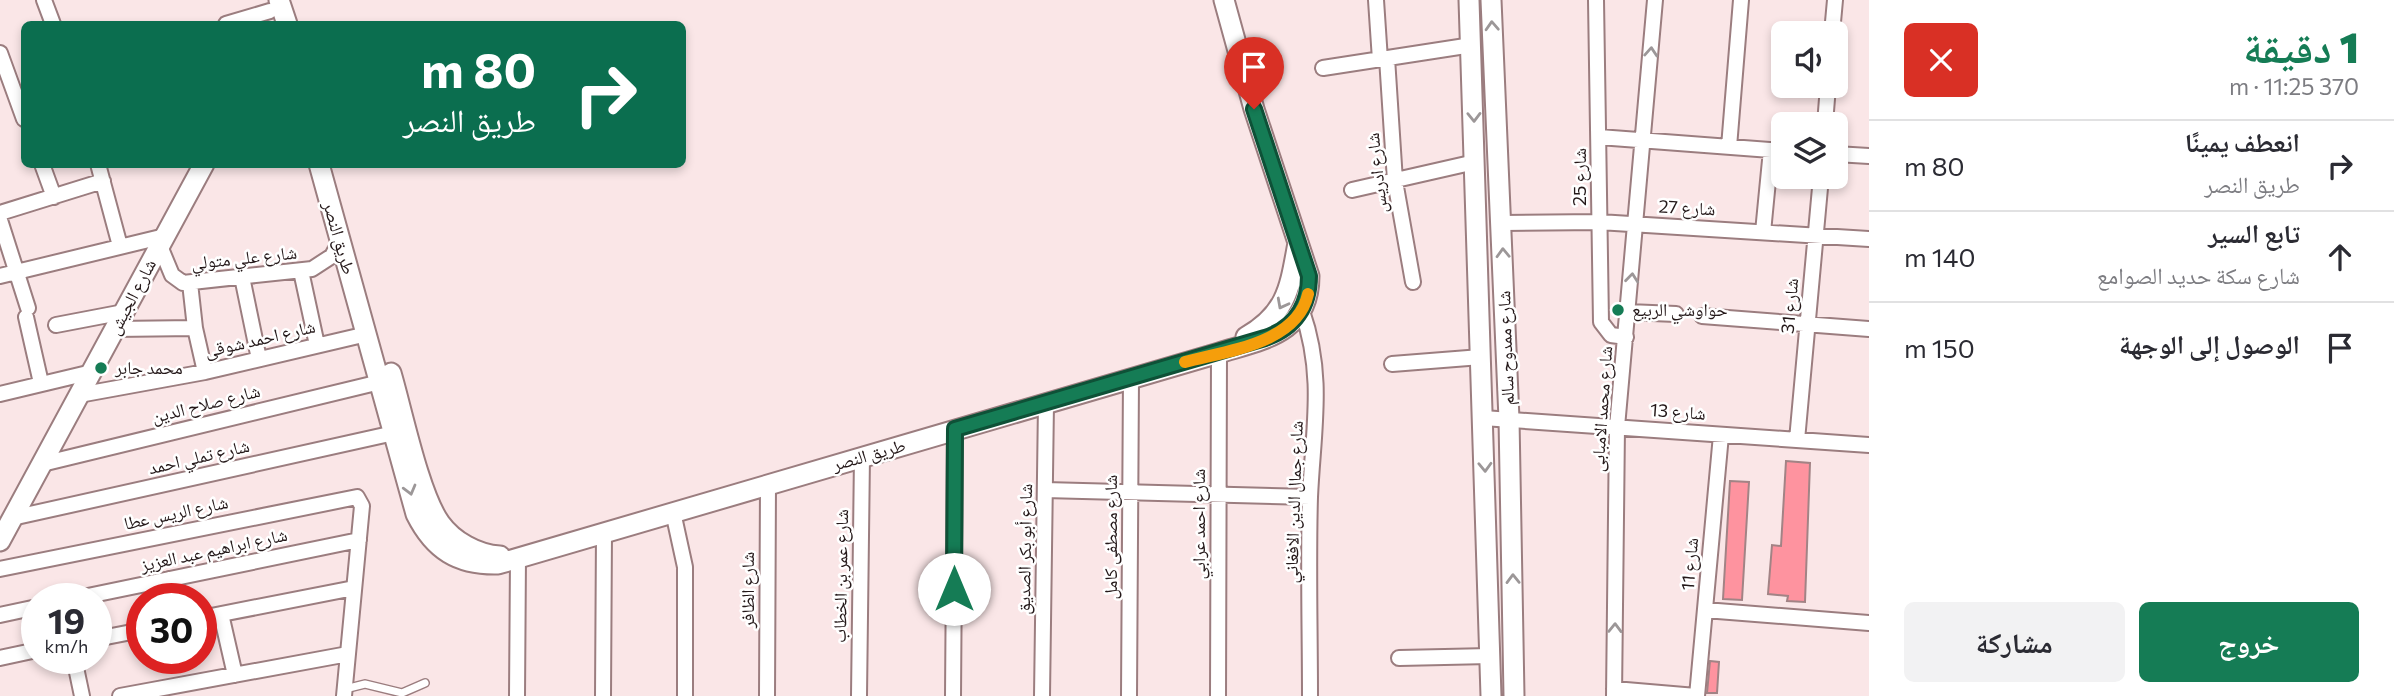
<!DOCTYPE html>
<html lang="ar">
<meta charset="utf-8">
<style>
:root{--surface:#fff;--page:#f2f2f3;--text:#2b2b33;--muted:#7c7c81;--line:#e1e1e2;--accent:#157c55}
body{margin:0;font-family:Commissioner,"Noto Naskh Arabic",sans-serif;background:var(--page);color:var(--text);direction:rtl;height:100vh;display:flex;flex-direction:column;font-size:26px;white-space:nowrap}
*{box-sizing:border-box;margin:0}
p{font-size:23px;color:var(--muted)}
.icon{flex:none;width:38px;height:38px;fill:none;stroke:currentColor;stroke-width:2;stroke-linecap:round;stroke-linejoin:round}
.map{position:relative;flex:1;overflow:hidden;direction:ltr}
.panel{display:flex;flex-direction:column;background:var(--surface);width:525px}
.panel>*{flex:none}
.guide{position:absolute;left:21px;top:21px;width:665px;height:147px;border-radius:10px;box-shadow:0 4px 10px #0003;direction:rtl;background:#0b6e4f;color:#fff;overflow:hidden}
.buttons{position:absolute;left:1771px;top:21px;display:grid;gap:14px}
.buttons a{display:grid;place-items:center;width:77px;height:77px;border-radius:10px;background:var(--surface);box-shadow:0 4px 10px #0003;font-size:35px}
.speed{position:absolute;left:21px;top:583px;display:flex;gap:14px;font-size:35px;font-weight:700;text-align:center}
.speed>*{display:grid;place-content:center;width:91px;height:91px;border-radius:50%;background:var(--surface);box-shadow:0 4px 10px #0003;line-height:1}
.speed small{font-size:18px;font-weight:400}
.speed .limit{border:10px solid #d22;background:#fff;color:#111}
.pin{position:absolute;display:grid;place-items:center;width:60px;height:60px;color:#fff;margin:-72px -30px;border-radius:50% 50% 50% 0;rotate:-45deg;box-shadow:0 0 7px #0007}
.pin .icon{rotate:45deg}
.me{position:absolute;width:77px;margin:-38px;rotate:0deg;stroke-linejoin:round;filter:drop-shadow(0 0 5px #0008)}
.turn{display:flex;align-items:center;gap:24px;height:147px;padding:0 35px;font-size:32px}
.turn .icon{width:91px;height:91px;stroke-width:2.5}
.turn b{display:block;font-size:49px;line-height:60px}
.round{display:grid;place-items:center;flex:none;width:74px;height:74px;border-radius:10px;background:var(--page)}
.head{display:flex;align-items:center;justify-content:space-between;height:119px;padding:0 35px}
h1{font-size:42px;font-weight:800;line-height:52px;color:var(--accent)}
.action{display:flex;gap:14px;margin-top:auto;padding:14px 35px}
.action a{flex:1;height:80px;border-radius:10px;background:var(--accent);color:#fff;font-size:28px;font-weight:800;line-height:80px;text-align:center}
.action a+a{background:var(--page);color:var(--text)}
ul{padding:0;list-style:none}
li{display:flex;align-items:center;gap:21px;height:91px;padding:0 35px;border-top:2px solid var(--line)}
li div{flex:1}
li b{display:block;font-size:26px}
li em{font-style:normal}
main{display:flex;flex:1;min-height:0}
.map>svg:first-child{display:block}
.building{fill:#fe939f;stroke:#a28385;stroke-width:2}
.lines{fill:none;stroke-linecap:round;stroke-linejoin:round}
.lane-casing{stroke:#9b7d7f;stroke-width:10}
.street-casing{stroke:#9b7d7f;stroke-width:18}
.secondary-casing{stroke:#9b7d7f;stroke-width:23}
.lane{stroke:#fff;stroke-width:7}
.street{stroke:#fff;stroke-width:14}
.secondary{stroke:#fff;stroke-width:19}
.oneway{stroke:#9c9798}
.route-casing{stroke:#0e5137;stroke-width:18}
.route{stroke:#157c55;stroke-width:12}
.slow{stroke:#f59e0b;stroke-width:12}
.poi-dot{fill:#157c55;stroke:#fff;stroke-width:2.5}
.labels{text-anchor:middle;stroke-width:5;stroke-linejoin:round;paint-order:stroke}
.street-label{font-size:18px;fill:#241819;stroke:#fff}
.poi-label{font-size:18px;fill:#241819;stroke:#fff;text-anchor:start}
</style>
<main>
<section class="panel">
<div class="head"><div><h1>1 دقيقة</h1><p>370 m · 11:25</p></div><a class="round" style="background:#d93025;color:#fff"><svg class="icon" aria-label="close" viewBox="0 0 24 24"><path d="M6 6l12 12M18 6L6 18"/></svg></a></div>
<ul>
<li><svg class="icon" aria-label="right" viewBox="0 0 24 24"><path d="M7 20v-9h11M14 6l5 5-5 5"/></svg><div><b>انعطف يمينًا</b><p>طريق النصر</p></div><em>80 m</em></li>
<li><svg class="icon" aria-label="ahead" viewBox="0 0 24 24"><path d="M12 20V5M6 11l6-6 6 6"/></svg><div><b>تابع السير</b><p>شارع سكة حديد الصوامع</p></div><em>140 m</em></li>
<li><svg class="icon" aria-label="arrive" viewBox="0 0 24 24"><path d="M6 21V4h12l-3 4 3 4H6"/></svg><div><b>الوصول إلى الوجهة</b></div><em>150 m</em></li>
</ul>
<div class="action"><a>خروج</a><a>مشاركة</a></div>
</section>
<div class="map">
<svg width="1869" height="696" viewBox="0 0 1869 696">
<rect width="100%" height="100%" fill="#fae6e7"/>
<path class="building" d="M1786 461 1810 463 1805 602 1787 601 1788 596 1768 594 1772 545 1781 546Z
M1730 481 1749 482 1742 600 1723 599Z
M1710 661 1719 662 1717 693H1707Z"/>
<g class="lines">
<defs>
<path id="lane" d="M345 689 365 684 402 693 425 683"/>
<path id="street" d="M44 0 53 24
M1376 0 1380 60
M1596 0 1601 322 1611 335 1626 337
M226 24 270 11
M1832 33 1835 0
M0 53 24 119
M1387 58 1395 181 1413 282
M1323 68 1472 45
M1825 124 1828 86
M1599 137 1783 151
M1729 147 1741 0
M1836 154 1869 156
M42 164 54 197
M98 164 120 246
M1352 190 1475 162
M0 213 103 181
M0 220 28 308
M1502 223 1599 222 1869 239
M1763 232 1771 150
M160 246 172 275 183 283 312 269 332 256 340 241
M301 271 317 345
M0 276 165 236
M242 277 259 359
M190 283 195 328 205 372
M1302 311C1325 376 1313 430 1310 497 1308 563 1310 630 1310 696
M1628 312 1676 314
M1702 316 1869 329
M26 317 41 383
M56 325 124 312
M115 329 195 328
M1392 364 1481 357
M0 394 92 372
M79 395 205 372 367 334
M1483 418 1869 445
M1797 440 1821 177
M42 464 380 382
M1045 490 1310 497
M673 512 685 567V696
M12 518 394 433
M0 569 357 497 362 506 344 696
M169 579 173 598
M78 598 359 540
M1705 610 1869 623
M221 614 235 675
M0 615 37 607
M201 618 354 588
M96 639 142 630
M0 658 37 650
M74 658 82 696
M1399 658 1490 656
M1614 689 1696 696
M120 696 348 654
M517 696 518 557
M603 696 604 532
M767 696 768 484
M859 696 862 456
M953 696 955 429
M1042 696 1046 403
M1129 696 1131 378
M1218 696 1219 353
M1614 696 1617 427 1655 0
M1697 696 1721 435"/>
<path id="secondary" d="M279 0 287 24
M1469 0 1491 696
M1491 0 1509 419 1514 696
M319 164 416 514C434 550 458 565 498 564L1219 353C1264 339 1309 333 1309 276L1254 109 1224 0
M1246 337C1288 313 1290 286 1298 243
M391 373C402 410 419 494 440 523 453 541 477 555 500 556
M0 541 204 164"/>
</defs>
<use href="#lane" class="lane-casing"/>
<use href="#street" class="street-casing"/>
<use href="#secondary" class="secondary-casing"/>
<use href="#lane" class="lane"/>
<use href="#street" class="street"/>
<use href="#secondary" class="secondary"/>
</g>
<defs><path id="oneway-chevron" d="M-2-3.5L2.5 0L-2 3.5" fill="none" stroke-width="1.6" stroke-linecap="round" stroke-linejoin="round" transform="scale(1.75)"/></defs>
<g class="oneway">
<use href="#oneway-chevron" transform="translate(1492 26) rotate(-93)"/>
<use href="#oneway-chevron" transform="translate(1651 52) rotate(-86)"/>
<use href="#oneway-chevron" transform="translate(1474 117) rotate(89)"/>
<use href="#oneway-chevron" transform="translate(1503 253) rotate(-92)"/>
<use href="#oneway-chevron" transform="translate(1632 278) rotate(-84)"/>
<use href="#oneway-chevron" transform="translate(1282 304) rotate(118)"/>
<use href="#oneway-chevron" transform="translate(1485 467) rotate(88)"/>
<use href="#oneway-chevron" transform="translate(410 490) rotate(75)"/>
<use href="#oneway-chevron" transform="translate(1513 579) rotate(-91)"/>
<use href="#oneway-chevron" transform="translate(1615 628) rotate(-89)"/>
</g>
<g class="lines">
<defs>
<path id="route" d="M954 589 955 429 1265 338C1295 328 1309 306 1309 276L1254 109"/>
</defs>
<use href="#route" class="route-casing"/>
<use href="#route" class="route"/>
<path class="slow" d="M1185 362C1225 351 1297 344 1308 294"/>
</g>
<g class="poi-dot">
<circle cx="1618" cy="310" r="7"/>
<circle cx="101" cy="368" r="7"/>
</g>
<g class="labels">
<g class="street-label">
<text transform="translate(1377 173) rotate(-96)" y="6">شارع ادريس</text>
<text transform="translate(1580 177) rotate(-90)" y="6">شارع 25</text>
<text transform="translate(1687 208) rotate(3)" y="6">شارع 27</text>
<text transform="translate(339 238) rotate(74)" y="6">طريق النصر</text>
<text transform="translate(244 258) rotate(-6)" y="6">شارع علي متولي</text>
<text transform="translate(132 297) rotate(-62)" y="6">شارع الجيش</text>
<text transform="translate(1790 306) rotate(-85)" y="6">شارع 31</text>
<text transform="translate(260 339) rotate(-13)" y="6">شارع احمد شوقى</text>
<text transform="translate(1506 348) rotate(-92)" y="6">شارع ممدوح سالم</text>
<text transform="translate(206 404) rotate(-14)" y="6">شارع صلاح الدين</text>
<text transform="translate(1602 409) rotate(-86)" y="6">شارع محمد الامبابى</text>
<text transform="translate(1678 412) rotate(4)" y="6">شارع 13</text>
<text transform="translate(869 455) rotate(-16)" y="6">طريق النصر</text>
<text transform="translate(199 457) rotate(-13)" y="6">شارع تملي احمد</text>
<text transform="translate(1294 502) rotate(-88)" y="6">شارع جمال الدين الافغاني</text>
<text transform="translate(176 513) rotate(-12)" y="6">شارع الريس عطا</text>
<text transform="translate(1199 524) rotate(-90)" y="6">شارع احمد عرابي</text>
<text transform="translate(1111 537) rotate(-90)" y="6">شارع مصطفى كامل</text>
<text transform="translate(1025 549) rotate(-89)" y="6">شارع أبو بكر الصديق</text>
<text transform="translate(214 550) rotate(-12)" y="6">شارع ابراهيم عبد العزيز</text>
<text transform="translate(1690 564) rotate(-85)" y="6">شارع 11</text>
<text transform="translate(841 576) rotate(-89)" y="6">شارع عمر بن الخطاب</text>
<text transform="translate(748 590) rotate(-90)" y="6">شارع الظافر</text>
</g>
<g class="poi-label">
<text x="1632" y="316">حواوشي الربيع</text>
<text x="115" y="374">محمد جابر</text>
</g>
</g>
</svg>
<div class="buttons">
<a><svg class="icon" aria-label="sound" viewBox="0 0 24 24"><path d="M4 9h4l5-4v14l-5-4H4zM17 9q2 3 0 6"/></svg></a>
<a><svg class="icon" aria-label="layers" viewBox="0 0 24 24"><path d="M12 4l9 5-9 5-9-5zM3 14l9 5 9-5"/></svg></a>
</div>
<div class="speed"><div>19<small>km/h</small></div><div class="limit">30</div></div>
<div class="pin" style="left:1254px;top:109px;background:#d93025"><svg class="icon" aria-label="arrive" viewBox="0 0 24 24"><path d="M6 21V4h12l-3 4 3 4H6"/></svg></div>
<svg class="me" style="left:954px;top:589px" viewBox="-20 -20 40 40"><circle r="19" fill="#fff"/><path d="M0-13L10 11 0 6-10 11z" fill="#157c55"/></svg>
<div class="guide">
<div class="turn"><svg class="icon" aria-label="right" viewBox="0 0 24 24"><path d="M7 20v-9h11M14 6l5 5-5 5"/></svg><div><b>80 m</b>طريق النصر</div></div>
</div>
</div>
</main>
